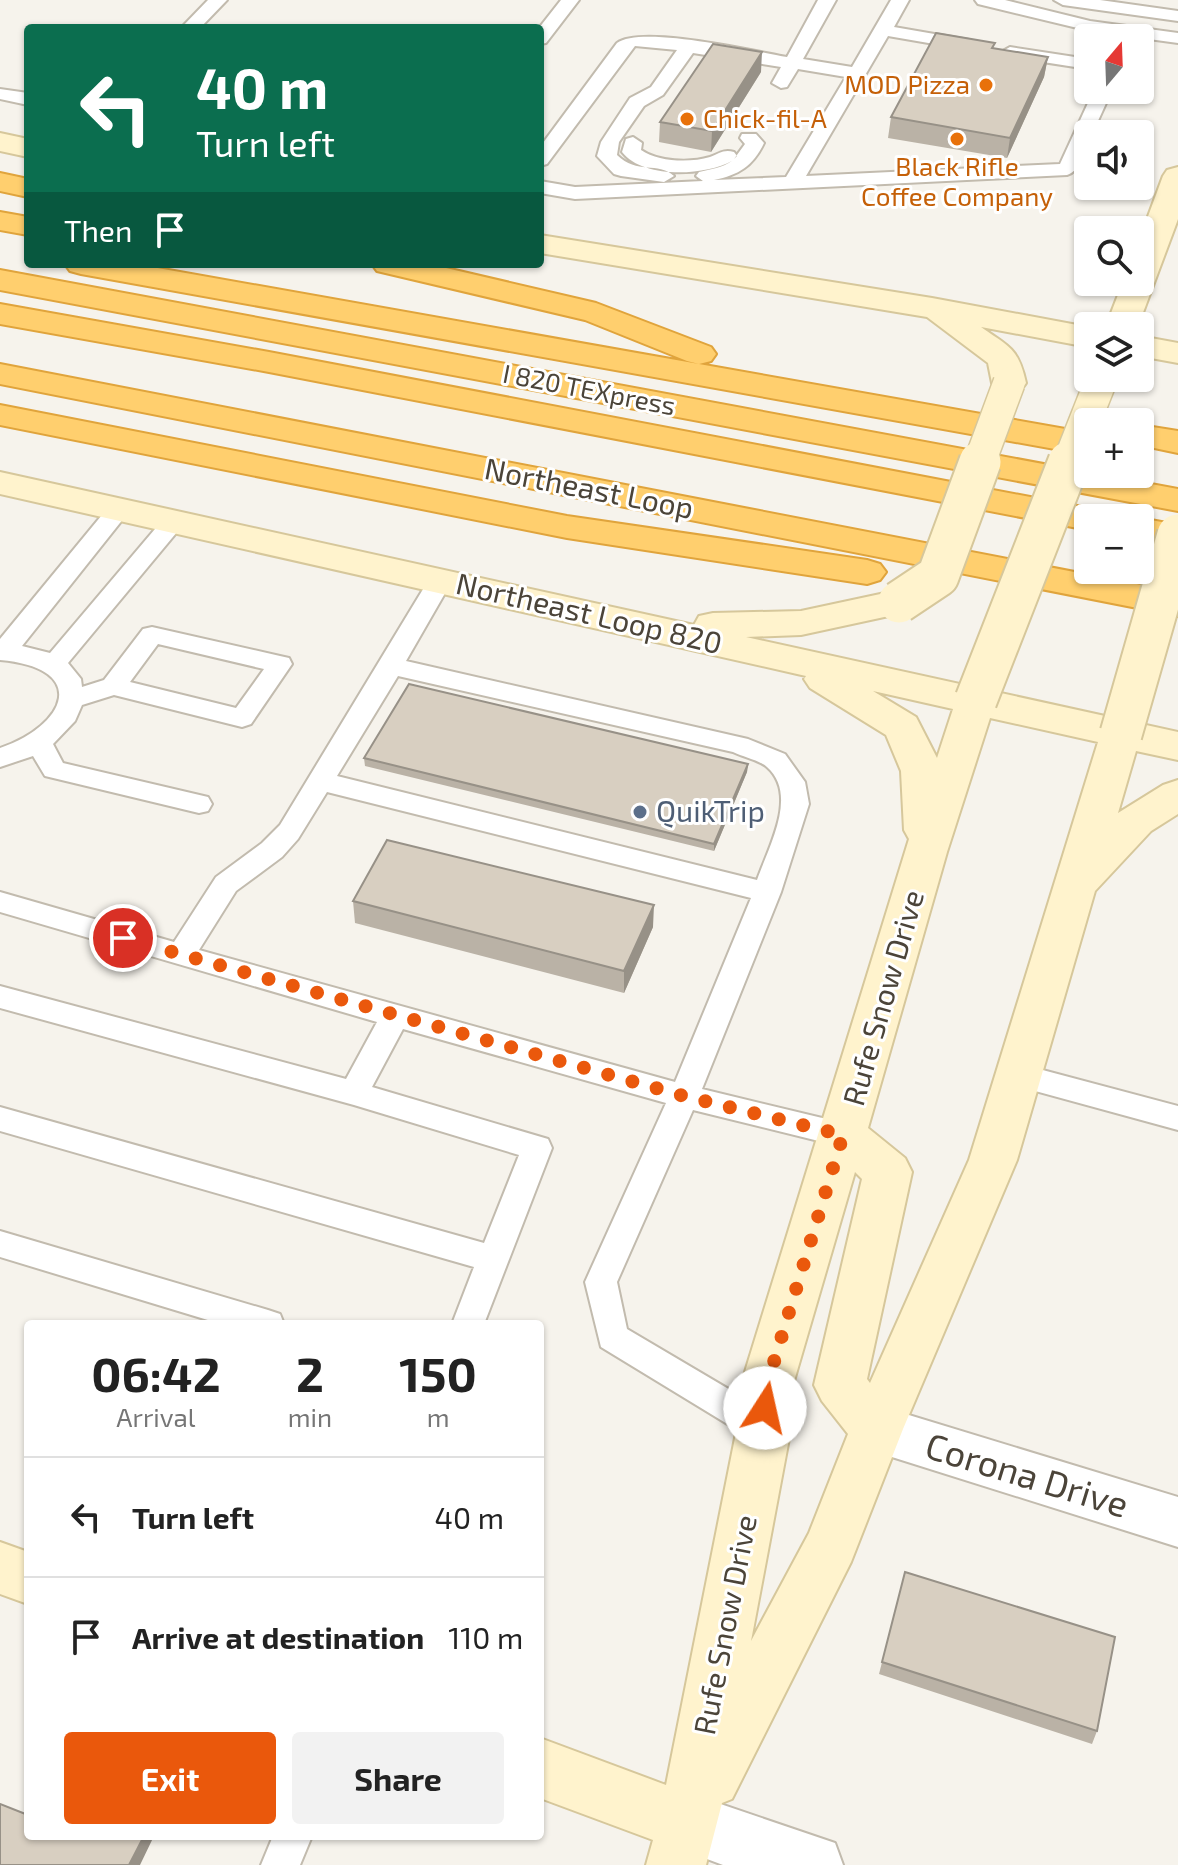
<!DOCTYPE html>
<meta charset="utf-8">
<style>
:root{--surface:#fff;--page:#f2f2f2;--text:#222;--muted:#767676;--line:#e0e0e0;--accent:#ea580c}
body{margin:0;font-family:"Exo 2",sans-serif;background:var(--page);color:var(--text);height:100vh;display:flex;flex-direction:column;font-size:30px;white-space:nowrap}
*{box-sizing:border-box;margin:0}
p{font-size:26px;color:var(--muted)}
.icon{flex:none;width:44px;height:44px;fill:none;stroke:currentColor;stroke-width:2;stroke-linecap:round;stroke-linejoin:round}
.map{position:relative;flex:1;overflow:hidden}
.side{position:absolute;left:24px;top:1320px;width:520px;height:520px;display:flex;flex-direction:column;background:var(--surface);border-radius:8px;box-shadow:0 2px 6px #0004}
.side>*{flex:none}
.hud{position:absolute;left:24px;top:24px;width:520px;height:244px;border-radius:8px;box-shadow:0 2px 6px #0004;background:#0b6e4f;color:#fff;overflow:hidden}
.needle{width:52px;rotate:19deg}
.buttons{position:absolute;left:1074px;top:24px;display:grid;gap:16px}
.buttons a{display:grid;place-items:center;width:80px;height:80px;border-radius:8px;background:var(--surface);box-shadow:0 2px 6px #0004;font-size:40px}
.pin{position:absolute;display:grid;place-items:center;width:68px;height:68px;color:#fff;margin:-34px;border:4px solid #fff;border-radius:50%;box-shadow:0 2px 8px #0007}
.me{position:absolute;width:88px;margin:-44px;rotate:10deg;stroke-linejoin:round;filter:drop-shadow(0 0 6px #0008)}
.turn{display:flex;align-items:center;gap:28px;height:168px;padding:0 40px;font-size:36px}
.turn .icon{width:104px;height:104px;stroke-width:2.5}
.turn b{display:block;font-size:56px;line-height:68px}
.then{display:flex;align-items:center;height:76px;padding:0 40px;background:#0003;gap:16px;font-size:30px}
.eta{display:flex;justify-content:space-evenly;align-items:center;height:136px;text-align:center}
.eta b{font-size:48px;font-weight:700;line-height:56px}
.primary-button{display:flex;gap:16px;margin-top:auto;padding:16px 40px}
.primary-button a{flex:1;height:92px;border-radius:8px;background:var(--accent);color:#fff;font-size:32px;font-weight:700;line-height:92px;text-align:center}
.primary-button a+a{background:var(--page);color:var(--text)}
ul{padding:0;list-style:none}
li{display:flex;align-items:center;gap:24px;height:120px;padding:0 40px;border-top:2px solid var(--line)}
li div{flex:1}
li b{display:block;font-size:30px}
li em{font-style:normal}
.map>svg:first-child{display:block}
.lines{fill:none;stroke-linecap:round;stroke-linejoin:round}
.lane-casing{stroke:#c2bbae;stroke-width:4}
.street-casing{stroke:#c2bbae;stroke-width:4}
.secondary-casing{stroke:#d6c79b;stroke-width:4}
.highway-casing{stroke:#e0a43c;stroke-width:4}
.lane{fill:#fff;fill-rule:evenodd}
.street{fill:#fff;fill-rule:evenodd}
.secondary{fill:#fff3cd;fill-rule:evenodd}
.highway{fill:#ffcf6e;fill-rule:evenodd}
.secondary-bridge-far1-casing{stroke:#d6c79b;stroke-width:34;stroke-linecap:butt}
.secondary-bridge-casing{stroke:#d6c79b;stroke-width:45;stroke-linecap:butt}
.secondary-bridge-far1{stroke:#fff3cd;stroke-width:31}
.secondary-bridge{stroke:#fff3cd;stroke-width:41}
.wall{fill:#bab2a6}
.shaded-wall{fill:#979187}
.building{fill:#d8cfc1;stroke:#979187;stroke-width:2}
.route{stroke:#ea580c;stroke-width:14;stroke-dasharray:0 25.2}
.food-dot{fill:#e8710a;stroke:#fff;stroke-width:3}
.service-dot{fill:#5c6f8a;stroke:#fff;stroke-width:3}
.labels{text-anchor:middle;stroke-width:6;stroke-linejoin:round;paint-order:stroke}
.far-food-label{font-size:26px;fill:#c56008;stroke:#fff;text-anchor:end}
.far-street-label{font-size:26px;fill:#4b4439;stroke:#fff}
.street-label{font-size:30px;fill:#4b4439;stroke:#fff}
.service-label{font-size:30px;fill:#4e5e75;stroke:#fff;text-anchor:start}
.near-street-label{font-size:36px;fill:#4b4439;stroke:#fff}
</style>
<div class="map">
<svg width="1178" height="1865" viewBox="0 0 1178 1865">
<rect width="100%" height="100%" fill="#f6f3ec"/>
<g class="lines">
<defs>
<path id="lane" d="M208 0H227L200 28H181Z
M561 0H579L546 43 540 44 539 28Z
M818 0H836L803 59 852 67 891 0H909L894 27 969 40 978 45 969 50 888 36 806 176 1060 164 1094 90H1112L1092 134H1088C1088 147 1081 171 1067 175L575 199 540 193V181L575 187 703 181 696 176 699 172C711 169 722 168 732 161 704 176 643 179 622 152L626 139 633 137 642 143 641 150C658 162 690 163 710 157 719 154 723 149 734 152L737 156 734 159 745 144 740 138 742 134H756L764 143C753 166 739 175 714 180L786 177 846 77 798 69 787 87 781 88 772 83 781 67 693 53 663 95 644 106 619 142 617 155C637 175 658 161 674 176L664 182 621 176 614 174 597 156 601 142 630 98 651 87 677 50 635 46 547 164 540 166V147L617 43C641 25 753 51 787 57Z
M975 0H1005L1090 21 1178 33V43L1090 31 978 4Z
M1054 0H1100L1178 11V21L1063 5Z
M1010 47 1088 59V69L1004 56 1001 52Z
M0 89 28 93V105L0 99Z
M119 502 127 504 131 509 22 646 50 653 166 516H182L186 521 182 526 68 663 81 679 82 687 104 680 143 629 152 627 280 656 289 658 292 664 251 724 242 727 114 695 82 705 75 721 53 744 63 763 208 797 212 804 208 811 199 813 45 776 33 756 0 767V748C67 725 90 668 0 660V639L111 504ZM158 644 264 669 236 708 130 682Z
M440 573 448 576 452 581 406 661 748 739 785 754 805 782 809 804 781 892 702 1089 843 1123 854 1126 858 1135 854 1144 843 1147 693 1110 617 1282 627 1329 776 1417 781 1428 776 1439 764 1443 752 1439 601 1347 585 1282 666 1103 403 1029 372 1087 548 1139 552 1148 484 1324H452L474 1267 0 1131V1107L484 1243 519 1155 354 1105 0 1008V986L346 1079 377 1022 0 912V892L174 942 216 877 262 843 280 825 428 581 432 576ZM398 676 733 752C743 757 759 760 767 767 799 795 768 848 757 880L337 776ZM327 792 751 898 675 1082 199 950 236 891 282 857 298 839Z
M1020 1064 1178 1106V1130L1010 1084 1005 1076 1010 1068Z
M0 1231 268 1310 280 1314 284 1324H221L0 1257Z
M273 1836H312L300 1865H261Z"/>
<path id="street" d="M876 1405 1178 1497V1547L857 1446 849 1429 857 1412Z
M688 1793 835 1843 843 1865H723L667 1844 658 1823 667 1802Z"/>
<path id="secondary" d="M0 133 28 139V157L0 151Z
M1178 167V219L1138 326H1106L1123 282H1140V238L1163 176 1167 170Z
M540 235 932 298 1088 327V347L981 327C1009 347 1018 347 1026 383L1021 390 1009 393 997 390 992 383 988 363 927 317 540 253Z
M1140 336 1178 343V363L1140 356Z
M0 472 694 625 699 616 713 613 801 611 899 590 912 593 918 602 912 611 801 635 746 637 1178 732V760L1136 751 1118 813 1163 785 1178 780V814L1151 831 1095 891 1017 1160 903 1429 851 1562 732 1799 722 1803 706 1865H646L653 1840 540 1798V1738L666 1785 737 1428 740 1388 909 839 904 830 901 771 886 735 810 688 804 679 806 676 0 494ZM873 691 953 709 937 758 916 717ZM990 718 1098 742 969 1160 870 1383 867 1379 912 1172 905 1158 868 1128 947 852ZM855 1172 862 1179 814 1385 822 1401 848 1434 809 1533 751 1641 791 1428 792 1388Z
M0 1542 28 1552V1604L0 1594Z"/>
<path id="highway" d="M0 173 28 179V197L0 191Z
M0 212 28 217V235L0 230Z
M65 264H135L1088 433V455L81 274 70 271Z
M372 264H429L596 303 711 347 716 354 711 361 699 364 687 361 585 320 377 271Z
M0 270 1178 489V511L0 290Z
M0 304 269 352 1088 508 1101 511 1106 518H1088V530L269 372 0 324Z
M0 364 1178 592V616L0 384Z
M0 405 567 516 867 560 880 564 886 572 880 580 867 584 567 538 0 425Z
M1140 425 1178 431V453L1140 445Z
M1139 518H1140L1178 525V547L1140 540Z"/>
</defs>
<use href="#lane" class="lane-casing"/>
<use href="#street" class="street-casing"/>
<use href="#secondary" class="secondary-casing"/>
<use href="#highway" class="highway-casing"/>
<use href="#lane" class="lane"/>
<use href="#street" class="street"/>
<use href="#secondary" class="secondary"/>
<use href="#highway" class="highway"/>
<defs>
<path id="secondary-bridge-far1" d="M979 464 1009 383
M1068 464 1102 378"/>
<path id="secondary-bridge" d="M899 602 938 576 980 462
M976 700 1069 462
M1121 734 1178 535"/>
</defs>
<use href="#secondary-bridge-far1" class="secondary-bridge-far1-casing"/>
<use href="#secondary-bridge" class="secondary-bridge-casing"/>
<use href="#secondary-bridge-far1" class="secondary-bridge-far1"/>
<use href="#secondary-bridge" class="secondary-bridge"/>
</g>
<path class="wall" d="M994 49 1048 57 1044 77 1007 158 888 138 891 117Z
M761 72 711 152 659 142 660 122Z
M364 758 748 764 747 772 714 851 365 766Z
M353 901 653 927 624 993 355 923Z
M905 1572 1097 1731 1092 1744 879 1674Z"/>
<path class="shaded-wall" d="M762 52 761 72 711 152 712 131Z
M1048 57 1044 77 1007 158 1010 138Z
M748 764 747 772 714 851V844Z
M654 905 653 927 624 993V971Z
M144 1836H154L140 1865H129Z"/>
<path class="building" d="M936 33 995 43 992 48 1048 57 1010 138 891 117Z
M713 44 762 52 712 131 660 122Z
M409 684 748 764 714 844 364 758Z
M387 840 654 905 624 971 353 901Z
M905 1572 1115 1637 1097 1731 882 1662Z
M0 1804 28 1815V1836H144L129 1865H0Z"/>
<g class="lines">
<path class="route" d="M123 938 684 1096 843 1135 766 1388 765 1408"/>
</g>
<g class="food-dot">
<circle cx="986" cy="85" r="8"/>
<circle cx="687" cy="119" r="8"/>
<circle cx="957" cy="139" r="8"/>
</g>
<circle class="service-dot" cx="640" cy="812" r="8"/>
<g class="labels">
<g class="far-food-label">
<text x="970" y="94">MOD Pizza</text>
<text x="703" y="128" text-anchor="start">Chick-fil-A</text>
<text x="957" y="176" text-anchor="middle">Black Rifle<tspan x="957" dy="30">Coffee Company</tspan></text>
</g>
<g class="far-street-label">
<text transform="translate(589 390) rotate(11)" y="9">I 820 TEXpress</text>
</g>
<g class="street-label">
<text transform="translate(589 489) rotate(11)" y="10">Northeast Loop</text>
<text transform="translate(589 614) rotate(13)" y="10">Northeast Loop 820</text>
<text transform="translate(884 998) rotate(-74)" y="10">Rufe Snow Drive</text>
<text transform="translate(726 1625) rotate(-79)" y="10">Rufe Snow Drive</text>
</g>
<g class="service-label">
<text x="656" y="822">QuikTrip</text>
</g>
<g class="near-street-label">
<text transform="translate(1027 1475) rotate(17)" y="13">Corona Drive</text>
</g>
</g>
</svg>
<div class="buttons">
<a><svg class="needle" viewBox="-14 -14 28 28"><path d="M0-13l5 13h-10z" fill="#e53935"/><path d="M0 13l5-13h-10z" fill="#767676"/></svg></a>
<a><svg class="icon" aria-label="sound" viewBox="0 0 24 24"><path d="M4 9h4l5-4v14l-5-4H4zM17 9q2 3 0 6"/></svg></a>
<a><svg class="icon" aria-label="search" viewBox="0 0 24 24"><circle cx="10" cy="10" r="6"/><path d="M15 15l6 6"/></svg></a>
<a><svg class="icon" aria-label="layers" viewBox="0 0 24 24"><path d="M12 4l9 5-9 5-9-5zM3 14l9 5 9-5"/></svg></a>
<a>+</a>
<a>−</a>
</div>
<div class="pin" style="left:123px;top:938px;background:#d93025"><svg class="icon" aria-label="arrive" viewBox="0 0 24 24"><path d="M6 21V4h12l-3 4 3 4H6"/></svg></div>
<svg class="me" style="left:765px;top:1408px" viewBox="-20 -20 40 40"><circle r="19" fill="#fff"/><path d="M0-13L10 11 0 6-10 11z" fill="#ea580c"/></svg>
<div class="hud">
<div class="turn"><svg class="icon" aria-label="left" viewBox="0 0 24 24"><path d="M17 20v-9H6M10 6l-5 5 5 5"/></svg><div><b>40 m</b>Turn left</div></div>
<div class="then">Then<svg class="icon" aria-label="arrive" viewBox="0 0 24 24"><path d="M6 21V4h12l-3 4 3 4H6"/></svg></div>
</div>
<section class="side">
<div class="eta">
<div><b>06:42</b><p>Arrival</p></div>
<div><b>2</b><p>min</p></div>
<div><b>150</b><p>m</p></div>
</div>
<ul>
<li><svg class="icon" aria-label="left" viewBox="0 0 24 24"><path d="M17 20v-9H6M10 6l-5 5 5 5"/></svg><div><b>Turn left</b></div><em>40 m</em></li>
<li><svg class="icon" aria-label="arrive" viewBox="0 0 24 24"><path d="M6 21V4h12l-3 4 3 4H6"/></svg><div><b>Arrive at destination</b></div><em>110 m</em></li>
</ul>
<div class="primary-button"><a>Exit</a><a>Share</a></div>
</section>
</div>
